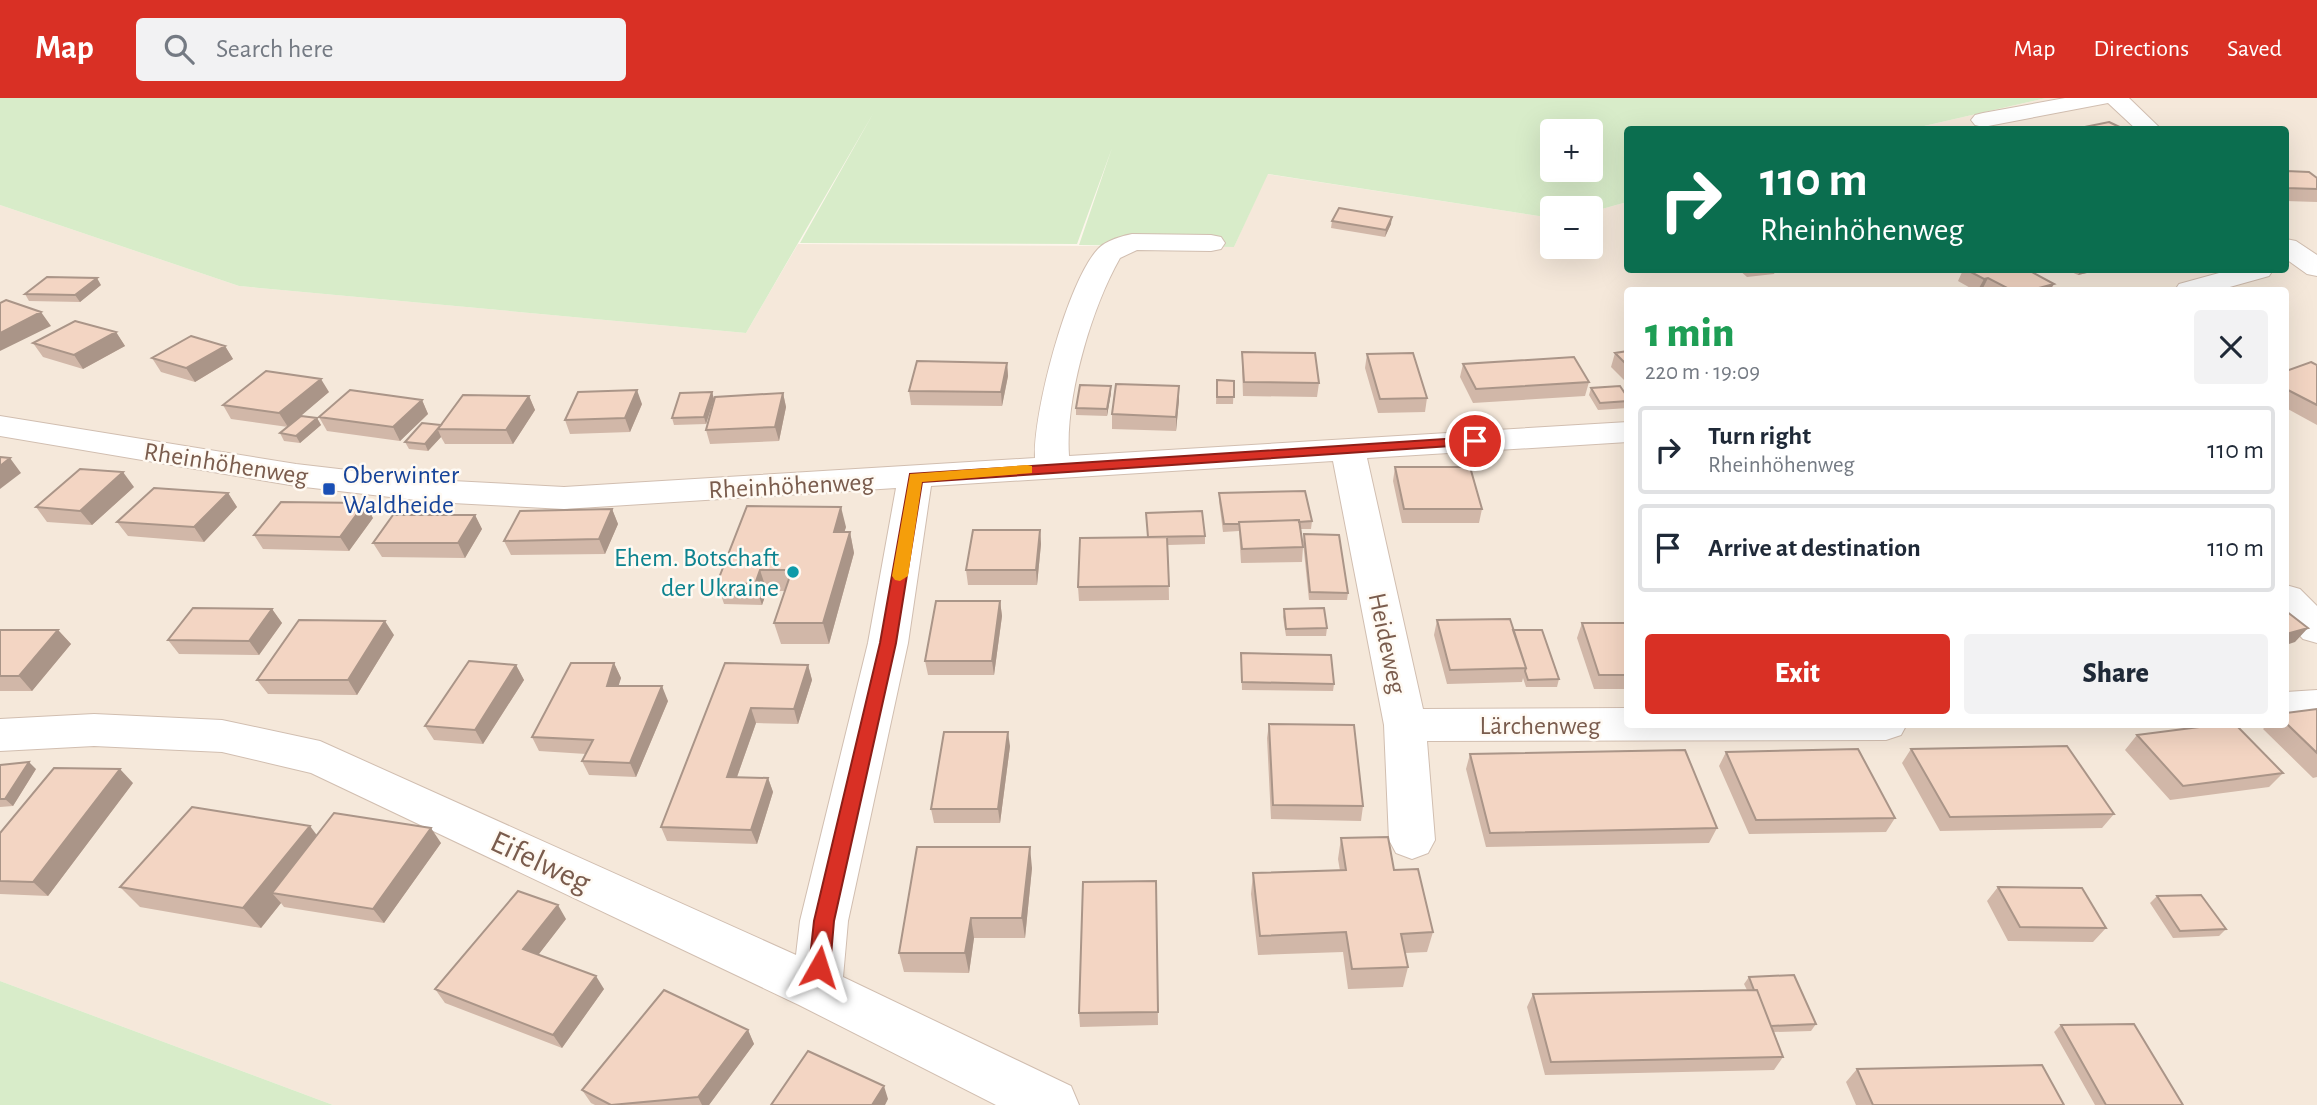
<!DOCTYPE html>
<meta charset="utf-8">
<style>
:root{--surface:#fff;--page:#f2f2f3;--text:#1f2937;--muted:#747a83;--line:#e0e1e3;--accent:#d93025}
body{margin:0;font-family:"Alegreya Sans",sans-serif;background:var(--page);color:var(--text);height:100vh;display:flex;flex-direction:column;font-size:26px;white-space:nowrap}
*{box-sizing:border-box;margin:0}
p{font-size:23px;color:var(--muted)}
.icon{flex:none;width:38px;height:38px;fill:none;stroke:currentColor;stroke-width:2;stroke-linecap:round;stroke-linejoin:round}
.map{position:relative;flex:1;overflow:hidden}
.sheet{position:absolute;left:1624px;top:189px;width:665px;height:441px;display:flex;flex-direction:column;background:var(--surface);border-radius:7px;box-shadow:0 7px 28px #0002}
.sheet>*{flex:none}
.hud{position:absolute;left:1624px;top:28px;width:665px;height:147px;border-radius:7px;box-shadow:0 7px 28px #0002;background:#0b6e4f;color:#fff;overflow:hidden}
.fabs{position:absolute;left:1540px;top:21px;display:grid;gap:14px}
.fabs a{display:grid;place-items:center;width:63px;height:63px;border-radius:7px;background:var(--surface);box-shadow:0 7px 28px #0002;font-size:35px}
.pin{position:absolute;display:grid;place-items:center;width:60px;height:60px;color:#fff;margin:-30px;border:4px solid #fff;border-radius:50%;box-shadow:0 2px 7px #0007}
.me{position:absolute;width:77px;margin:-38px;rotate:6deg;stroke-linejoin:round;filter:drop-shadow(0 0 5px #0008)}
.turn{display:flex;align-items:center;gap:24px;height:147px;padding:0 21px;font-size:32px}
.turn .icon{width:91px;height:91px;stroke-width:2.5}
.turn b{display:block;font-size:49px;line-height:60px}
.round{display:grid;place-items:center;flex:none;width:74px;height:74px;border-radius:7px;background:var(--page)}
.overview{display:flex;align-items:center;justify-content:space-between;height:119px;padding:0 21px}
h1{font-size:42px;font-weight:800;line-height:52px;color:#1e9e55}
.cta{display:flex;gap:14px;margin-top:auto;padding:14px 21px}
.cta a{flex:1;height:80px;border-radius:7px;background:var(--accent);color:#fff;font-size:28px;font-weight:800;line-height:80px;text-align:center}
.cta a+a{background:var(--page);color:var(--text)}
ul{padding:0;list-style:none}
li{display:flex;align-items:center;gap:21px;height:88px;margin:0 14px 10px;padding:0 7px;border:4px solid var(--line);border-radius:7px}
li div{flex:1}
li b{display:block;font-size:26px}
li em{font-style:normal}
header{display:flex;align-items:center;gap:42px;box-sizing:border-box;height:98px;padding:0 35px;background:var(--accent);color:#fff}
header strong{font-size:33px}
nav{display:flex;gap:38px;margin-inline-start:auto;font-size:24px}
.search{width:490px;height:63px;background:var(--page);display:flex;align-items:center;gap:18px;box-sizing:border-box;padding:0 24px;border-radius:7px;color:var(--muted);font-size:26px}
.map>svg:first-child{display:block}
.residential{fill:#f5e8da;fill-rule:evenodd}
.green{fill:#d8ecc9;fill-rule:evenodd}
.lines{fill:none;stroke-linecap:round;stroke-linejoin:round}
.minor-casing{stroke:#d1beb0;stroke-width:2}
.minor{fill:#fff;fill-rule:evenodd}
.wall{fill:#d1b7a8}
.shaded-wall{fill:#aa9588}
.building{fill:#f3d5c3;stroke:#aa9588;stroke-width:2}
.route{fill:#d93025;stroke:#8d1f18;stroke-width:2}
.slow{fill:#f59e0b}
.transit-dot{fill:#1a4fb4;stroke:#fffaf3;stroke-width:2.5}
.culture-dot{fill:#0f9aa8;stroke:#fffaf3;stroke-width:2.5}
.labels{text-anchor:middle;stroke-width:5;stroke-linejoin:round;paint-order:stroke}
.street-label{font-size:26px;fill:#7a5c4d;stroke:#fffaf3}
.transit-label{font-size:26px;fill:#164399;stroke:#fffaf3;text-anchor:start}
.culture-label{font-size:26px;fill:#0d838f;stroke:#fffaf3;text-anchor:end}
.near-street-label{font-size:32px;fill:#7a5c4d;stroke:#fffaf3}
</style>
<header>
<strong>Map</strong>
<div class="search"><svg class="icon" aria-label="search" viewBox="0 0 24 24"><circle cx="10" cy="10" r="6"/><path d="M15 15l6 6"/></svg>Search here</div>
<nav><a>Map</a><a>Directions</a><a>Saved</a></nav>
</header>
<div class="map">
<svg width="2317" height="1007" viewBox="0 0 2317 1007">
<rect width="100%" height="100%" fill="#fdf6ec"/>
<path class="residential" d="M2046 0H2317V1007H333L0 883V107L239 188 746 235 798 146 1234 149 1267 76 1552 120V149H1591V114L1627 104 1628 172H2286V32L1911 31ZM1628 192H2286V626H1628Z"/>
<path class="green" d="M0 0H2046L1911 31 1628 32 1627 104 1591 114V110H1552V120L1268 76 1234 149 1079 147 1112 50 1077 146 800 145 874 14 746 235 239 188 0 107ZM1552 33H1591V72H1552Z
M0 883 333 1007H0Z"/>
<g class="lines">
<defs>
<path id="minor" d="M2065 0H2129L2162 32H2137L2108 5 1983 29 1975 27 1971 22 1975 17 1983 15Z
M1132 136 1211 137 1221 139 1225 145 1221 151 1211 153 1137 152 1120 160C1091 211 1065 300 1069 358L1628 324V344L1367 360 1423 611 1628 610V626H1907L1901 637 1886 642 1427 643 1435 742 1428 755 1412 761 1396 755 1389 742 1384 627 1333 363 931 388 908 545 848 823 843 879 1071 988 1079 1007H996L799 907 311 675 222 654 94 648 0 653V621L94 616 222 622 320 643 796 857 800 823 868 545 896 390 564 411 433 404 296 388 0 338V318L296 366 433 382 564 389 1035 360C1033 315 1067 184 1098 151 1105 143 1122 138 1132 136Z
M2286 141 2296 143 2317 157V178L2307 176 2286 161Z
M2230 172H2273L2269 178 2219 192H2175L2179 186Z
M2286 487 2300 491 2317 508V545L2303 541 2286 523Z
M2317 592V624L2286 626V594Z"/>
</defs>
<use href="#minor" class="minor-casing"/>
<use href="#minor" class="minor"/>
</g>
<path class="wall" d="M2286 73 2317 80V104L2286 103Z
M1332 123 1391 126 1385 139 1331 130Z
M1739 172H1776L1774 176 1747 179Z
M1963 172H2028L2054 186 2050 192H1974L1958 183Z
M2067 172H2100L2078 177Z
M101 187 80 204 29 203 25 196Z
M116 234 125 248 83 271 43 259 33 245Z
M225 248 233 261 195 284 161 274 152 260Z
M1628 253V286L1611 269 1615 255Z
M1242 254 1319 285 1317 299 1243 298 1242 268Z
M1367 256 1427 300 1425 314 1378 315 1365 270Z
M1007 265 1008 278 1002 308 911 307 909 293Z
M1463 266 1589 284 1585 298 1473 305 1460 279Z
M2317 267V327L2286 310V273Z
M1217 282 1234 283 1233 306H1216Z
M1591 290 1628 300V310L1598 312 1589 297Z
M329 294 294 323 317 320 321 327 300 345 284 343 280 335 288 329 231 321 223 307Z
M712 294 714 301 706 326 674 327 672 320Z
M783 295 786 309 779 343 710 346 706 332Z
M1111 295 1107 318 1076 317V310Z
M529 298 535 312 513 346H445L441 339 428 353 409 351 405 344 441 327Z
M422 302 428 316 400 343 327 333 319 319Z
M1179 302 1176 333 1112 331V316Z
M642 306 630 334 570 336 565 322Z
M1395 369 1482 411 1479 425H1402L1393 383Z
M134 389 92 427 47 424 36 409Z
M228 395 237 409 204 444 128 438 117 424Z
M1219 395 1312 423 1311 431H1300L1303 449 1302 464 1241 465 1239 433 1223 434 1219 403Z
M612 411 618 426 605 456 511 457 504 443Z
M475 417 482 431 465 460 382 459 373 445Z
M373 420 349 453 263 451 254 437Z
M846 429 844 434H850L854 455 829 546H781L774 525 785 493H767L762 507 724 506 717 485Z
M1040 432 1041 446 1037 487H968L966 472Z
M1304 436 1348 495 1347 502H1309L1303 444Z
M1205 438V446L1168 447 1169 502 1079 503 1078 489 1147 439Z
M1000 503 1002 518 994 577H928L925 563Z
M272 511 282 525 259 557 179 556 168 542Z
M1284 511 1327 530 1326 538H1286L1283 519Z
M1437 522 1513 532 1559 581 1557 589H1526L1523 580 1522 584 1447 586 1434 537Z
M1582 525H1628V591H1594L1577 540Z
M0 532H58L71 546 32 593H0Z
M394 537 357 597 268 596 257 582Z
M1241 555 1334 586 1333 593 1242 592Z
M614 565 621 580 618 588 668 603 636 679 589 677 582 663 586 656 539 653 532 639Z
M725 565 808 567 812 582 798 626 756 625 737 679 768 680 773 694 757 746 667 743 661 729Z
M516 567 524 582 483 646 434 642 425 628Z
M2317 611V679L2313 680 2263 631 2268 626H2286V615Z
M1269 626 1363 708 1361 723 1271 721 1267 640Z
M2137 637 2283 675 2269 689 2170 702 2125 652Z
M1010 648 1000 725H934L931 711Z
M1911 651 2114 716 2102 730 1940 733 1902 665Z
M1726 654 1895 720 1886 734 1749 736 1719 668Z
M1470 656 1717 730 1709 745 1486 749 1466 671Z
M0 667 36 671 13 708 0 709Z
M133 685 48 798 0 796V735Z
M317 737 441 745 384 825 284 809 281 805 261 830 140 809 120 789Z
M1341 740 1394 772 1433 834 1427 854 1405 855 1408 869 1403 889 1348 891 1343 854 1258 857 1251 796 1253 775 1340 773 1338 761Z
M1032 770 1025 840H974L969 875 904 874 899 855Z
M1156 783 1158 927 1080 929 1079 915Z
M1998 789 2106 830 2093 844 2008 843 1987 803Z
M2157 798 2226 831 2219 838 2173 840 2150 805Z
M566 821 538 857 604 891 562 950 445 905 435 891Z
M1749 879 1816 926 1811 933 1774 934 1783 959 1774 972 1545 977 1527 909 1533 896 1747 892 1744 886Z
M2061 927 2183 1007H2095L2054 934Z
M748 932 754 946 709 1007H595L591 1005 582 992Z
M1857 971 2064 1007H1856L1846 984Z"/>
<path class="shaded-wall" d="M1392 119 1391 126 1385 139 1386 132Z
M2081 172H2100L2078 177Z
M97 180 101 187 80 204 75 197Z
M1988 180 1982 192H1978L1984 181Z
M2054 186 2050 192H2031Z
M41 214 51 228 0 253V235Z
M116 234 125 248 83 271 74 257Z
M225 248 233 261 195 284 186 270Z
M1007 265 1008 278 1002 308 1001 294Z
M321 281 329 294 288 329 279 315Z
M1111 288V295L1107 318V311Z
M1179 288V302L1176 333V319Z
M637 292 642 306 630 334 625 320Z
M712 294 714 301 706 326 704 319Z
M783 295 786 309 779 343 775 329Z
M529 298 535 312 513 346 506 332Z
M422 302 428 316 400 343 393 329Z
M317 320 321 327 300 345 296 338Z
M438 332 441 339 428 353 425 346Z
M10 360 21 375 0 391V368Z
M123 374 134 389 92 427 80 413Z
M228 395 237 409 204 444 194 429Z
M365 405 373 420 349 453 340 439Z
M841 409 846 429 838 454 834 434Z
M612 411 618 426 605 456 599 441Z
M475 417 482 431 465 460 458 445Z
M1040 432 1041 446 1037 487 1036 472Z
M850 434 854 455 829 546 823 525Z
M760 472 767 493 762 507 755 486Z
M1000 503 1002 518 994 577 992 563Z
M272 511 282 525 259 557 249 543Z
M385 523 394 537 357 597 348 582Z
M2308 530 2295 544 2286 547V536Z
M58 532 71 546 32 593 19 578Z
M614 565 621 580 614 602 607 588Z
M516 567 524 582 483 646 475 632Z
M808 567 812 582 798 626 794 611Z
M662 588 668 603 636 679 630 665Z
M751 610 756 625 732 693 727 679Z
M1008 634 1010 648 1000 725 998 711Z
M29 664 36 671 13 708 5 701Z
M120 671 133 685 48 798 33 784Z
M768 680 773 694 757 746 751 732Z
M310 728 325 748 272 795 281 805 261 830 243 810Z
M431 730 441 745 384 825 373 811Z
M1030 749 1032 770 1025 840 1022 820Z
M558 807 566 821 532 865 523 851Z
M971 820 974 840 969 875 965 855Z
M596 878 604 891 562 950 553 937Z
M748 932 754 946 709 1007H702L698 999Z
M884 988 888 1001 885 1007H872Z"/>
<path class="building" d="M2109 24 2126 32H2070Z
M2286 73 2309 74 2317 80V91L2286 90Z
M1339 110 1392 119 1386 132 1332 123Z
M1967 172H2028L2054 186 2031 192H2011L1988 180 1984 181Z
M47 179 97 180 75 197 25 196Z
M6 202 41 214 0 235V205Z
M75 223 116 234 74 257 33 245Z
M191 238 225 248 186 270 152 260Z
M1628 253V268L1615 255Z
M1242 254 1315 255 1319 285 1244 284Z
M1413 255 1427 300 1380 301 1367 256Z
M1574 259 1589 284 1476 291 1463 266Z
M917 263 1007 265 1001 294 909 293Z
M2311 264 2317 267V307L2286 291V273Z
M266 273 321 281 279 315 223 307Z
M1217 282 1234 283V299H1217Z
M1116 286 1179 288 1176 319 1112 316Z
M1080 287 1111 288 1107 311 1076 310Z
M1620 288 1628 300V303L1600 305 1591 290Z
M350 292 422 302 393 329 319 319Z
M637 292 625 320 565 322 578 294Z
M712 294 704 319 672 320 680 295Z
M783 295 775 329 706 332 715 299Z
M463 297 529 298 506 332 438 331Z
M301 318 317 320 296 338 280 335Z
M422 325 441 327 425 346 405 344Z
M0 359 10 360 0 368Z
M1395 369H1470L1482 411H1404Z
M80 371 123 374 80 413 36 409Z
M154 390 228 395 194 429 117 424Z
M1305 393 1312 423 1299 424V422L1239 424V426H1224L1219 395Z
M281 404 365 405 340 439 254 437Z
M747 408 841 409 834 434H850L823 525H774L792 472H760L755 486 717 485Z
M612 411 599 441 504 443 520 413Z
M1202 413 1205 438 1148 439 1146 415Z
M393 417H475L458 445H373Z
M1299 422 1303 449 1242 451 1239 424Z
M973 432H1040L1036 472H966Z
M1304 436 1339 437 1348 495 1310 494Z
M1167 439 1169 488 1078 489 1080 440Z
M936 503H1000L992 563H925Z
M193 510 272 511 249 543 168 542Z
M1324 510 1327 530 1286 531 1284 511Z
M2286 513 2308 530 2286 536Z
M1510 521 1526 570 1450 572 1437 522Z
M299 522 385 523 348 582H257Z
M1582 525H1628V577H1599Z
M0 532H58L19 578H0Z
M1513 532H1542L1559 581 1528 582 1525 573 1526 570Z
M1241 555 1331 557 1334 586 1242 584Z
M469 563 516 567 475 632 425 628Z
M571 565H614L607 588H662L630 665 582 663 593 642 532 639Z
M725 565 808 567 794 611 751 610 727 679 768 680 751 732 661 729Z
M2317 611V655L2286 625V615Z
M1269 626 1354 627 1363 708 1273 707Z
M2223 626H2235L2283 675 2183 688 2137 637Z
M944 634H1008L998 711H931Z
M2067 648 2114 716 1950 719 1911 651Z
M1858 651 1895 720 1756 722 1726 654Z
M1685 652 1717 730 1490 735 1470 656Z
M29 664 5 701H0V667Z
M54 670 120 671 33 784 0 783V735Z
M192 709 310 728 243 810 120 789Z
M334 715 431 730 373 811 272 795Z
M1388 739 1394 772 1418 771 1433 834 1401 836 1408 869 1352 871 1346 834 1260 838 1253 775 1346 772 1341 740Z
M917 749H1030L1022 820H971L965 855H899Z
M1156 783 1158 914 1079 915 1083 784Z
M1998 789 2082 790 2106 830 2020 829Z
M518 793 558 807 523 851 596 878 553 937 435 891Z
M2201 797 2226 831 2180 833 2157 798Z
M1794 877 1816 926 1771 928 1757 892H1754L1749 879Z
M664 892 748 932 698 999 611 1007 582 992Z
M1757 892 1783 959 1551 964 1533 896Z
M2134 926 2183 1007H2106L2061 927Z
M808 953 884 988 872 1007H771Z
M2042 967 2064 1007H1873L1857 971Z"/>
<path class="route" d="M1475 339 1482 343 1480 346 922 384 896 545 834 823 830 869 826 875 819 878 812 875 809 869 814 823 880 545 910 376Z"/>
<path class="slow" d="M1027 367 1032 368V375L922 384 908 478 900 483 895 482 892 478 910 376Z"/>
<rect class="transit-dot" x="322" y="384" width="14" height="14" rx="3.5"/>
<circle class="culture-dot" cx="793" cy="474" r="7"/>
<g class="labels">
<g class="street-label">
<text transform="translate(226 365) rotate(9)" y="9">Rheinhöhenweg</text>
<text transform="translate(791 387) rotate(-3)" y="9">Rheinhöhenweg</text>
<text transform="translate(1388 545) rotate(78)" y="9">Heideweg</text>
<text x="1540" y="636">Lärchenweg</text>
</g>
<g class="transit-label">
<text x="343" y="385">Oberwinter<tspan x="343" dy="30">Waldheide</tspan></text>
</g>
<g class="culture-label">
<text x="779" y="468">Ehem. Botschaft<tspan x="779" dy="30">der Ukraine</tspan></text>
</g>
<g class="near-street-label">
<text transform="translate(541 763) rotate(25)" y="11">Eifelweg</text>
</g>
</g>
</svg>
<div class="fabs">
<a>+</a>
<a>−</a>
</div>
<div class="pin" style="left:1475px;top:343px;background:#d93025"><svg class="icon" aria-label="arrive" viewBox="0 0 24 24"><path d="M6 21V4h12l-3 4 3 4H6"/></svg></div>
<svg class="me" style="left:819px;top:869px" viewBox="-20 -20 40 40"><path d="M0-17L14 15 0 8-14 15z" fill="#d93025" stroke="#fff" stroke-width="4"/></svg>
<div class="hud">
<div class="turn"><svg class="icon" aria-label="right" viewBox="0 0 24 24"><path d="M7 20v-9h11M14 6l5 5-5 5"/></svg><div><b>110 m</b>Rheinhöhenweg</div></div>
</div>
<section class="sheet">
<div class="overview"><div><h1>1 min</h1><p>220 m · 19:09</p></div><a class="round"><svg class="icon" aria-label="close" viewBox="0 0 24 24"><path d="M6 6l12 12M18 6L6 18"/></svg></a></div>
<ul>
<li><svg class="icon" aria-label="right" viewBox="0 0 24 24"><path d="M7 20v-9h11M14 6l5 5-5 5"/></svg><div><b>Turn right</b><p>Rheinhöhenweg</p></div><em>110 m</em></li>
<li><svg class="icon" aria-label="arrive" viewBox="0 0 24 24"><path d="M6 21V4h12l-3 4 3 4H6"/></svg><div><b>Arrive at destination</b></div><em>110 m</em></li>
</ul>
<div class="cta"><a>Exit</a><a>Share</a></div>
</section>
</div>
